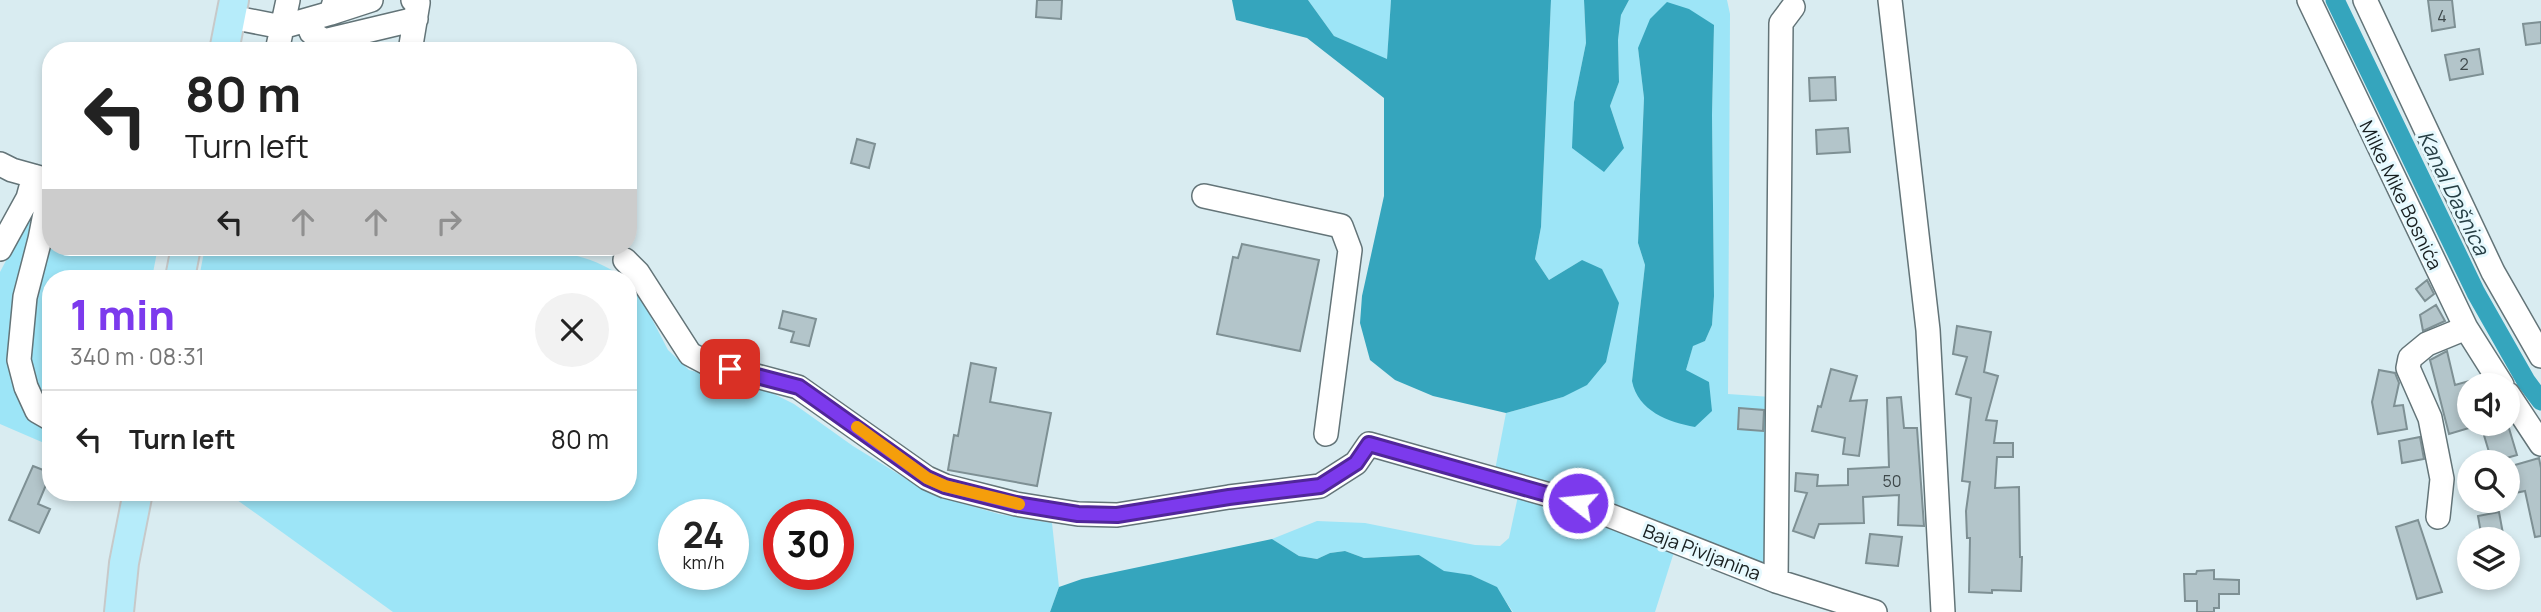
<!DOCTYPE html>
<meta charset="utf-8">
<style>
:root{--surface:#fff;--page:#f2f2f2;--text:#222;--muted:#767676;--line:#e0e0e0;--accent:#7c3aed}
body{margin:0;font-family:Manrope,sans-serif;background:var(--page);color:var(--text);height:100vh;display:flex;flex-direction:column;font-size:26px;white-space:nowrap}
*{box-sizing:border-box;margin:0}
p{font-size:23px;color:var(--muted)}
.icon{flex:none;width:38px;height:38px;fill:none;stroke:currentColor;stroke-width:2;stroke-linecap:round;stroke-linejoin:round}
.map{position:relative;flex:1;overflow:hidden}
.sheet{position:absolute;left:42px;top:270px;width:595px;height:231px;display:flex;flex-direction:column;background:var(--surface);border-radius:28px;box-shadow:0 4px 10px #0003}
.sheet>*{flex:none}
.top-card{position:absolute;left:42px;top:42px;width:595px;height:214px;border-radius:28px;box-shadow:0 4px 10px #0003;background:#fff;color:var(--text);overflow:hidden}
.controls{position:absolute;left:2457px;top:373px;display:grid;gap:14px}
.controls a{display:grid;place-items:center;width:63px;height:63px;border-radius:50%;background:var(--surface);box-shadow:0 4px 10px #0003;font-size:35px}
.speed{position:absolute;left:658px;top:499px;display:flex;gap:14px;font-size:35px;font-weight:700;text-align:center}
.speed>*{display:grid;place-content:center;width:91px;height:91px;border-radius:50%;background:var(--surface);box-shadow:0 4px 10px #0003;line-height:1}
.speed small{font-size:18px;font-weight:400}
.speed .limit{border:10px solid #d22;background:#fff;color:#111}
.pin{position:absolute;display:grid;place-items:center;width:60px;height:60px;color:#fff;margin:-30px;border-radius:14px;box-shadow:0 4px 10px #0006}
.me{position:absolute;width:77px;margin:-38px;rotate:286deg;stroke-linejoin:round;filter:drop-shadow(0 0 5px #0008)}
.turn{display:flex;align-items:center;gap:24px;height:147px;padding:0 28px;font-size:32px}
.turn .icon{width:91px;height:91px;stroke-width:2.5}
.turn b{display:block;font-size:49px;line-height:60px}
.lanes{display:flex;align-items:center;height:66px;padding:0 28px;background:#0003;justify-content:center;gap:35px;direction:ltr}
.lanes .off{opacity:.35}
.round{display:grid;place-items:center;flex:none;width:74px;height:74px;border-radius:37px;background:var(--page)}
.overview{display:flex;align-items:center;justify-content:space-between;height:119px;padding:0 28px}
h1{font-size:42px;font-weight:800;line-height:52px;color:var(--accent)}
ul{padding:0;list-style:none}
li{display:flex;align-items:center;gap:21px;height:98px;padding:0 28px;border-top:2px solid var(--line)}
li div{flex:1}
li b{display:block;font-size:26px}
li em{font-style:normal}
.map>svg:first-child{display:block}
.green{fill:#9de5f7;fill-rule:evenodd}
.water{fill:#35a5bd}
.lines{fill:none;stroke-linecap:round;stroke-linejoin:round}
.canal{stroke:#35a5bd;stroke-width:19}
.building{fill:#b3c5ca;stroke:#7e9094;stroke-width:2}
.minor-casing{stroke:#637478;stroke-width:26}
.major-casing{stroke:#c7c9c9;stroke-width:32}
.minor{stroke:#fff;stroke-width:23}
.major{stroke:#b6ecfa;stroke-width:28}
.route-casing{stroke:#51269a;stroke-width:18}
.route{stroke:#7c3aed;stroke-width:12}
.slow{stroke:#f59e0b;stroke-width:12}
.labels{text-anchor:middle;stroke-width:6;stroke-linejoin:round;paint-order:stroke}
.number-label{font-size:16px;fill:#3e484a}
.street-label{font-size:19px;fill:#171e1f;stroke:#e6f9fe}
.water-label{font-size:21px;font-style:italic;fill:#263e44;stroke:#e6f9fe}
</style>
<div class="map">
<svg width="2541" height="612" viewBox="0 0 2541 612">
<rect width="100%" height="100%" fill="#d9ecf1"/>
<path class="green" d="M1308 0H1391L1387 60 1334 36Z
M1551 0H1584L1586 43 1574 102 1624 148 1610 106 1619 82 1618 40 1621 15 1629 0H1727L1730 14 1728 394 1771 397 1769 568 1495 470 1506 413 1563 397 1582 260 1549 280 1535 259 1541 227ZM1714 25 1712 115 1714 296 1712 325 1705 341 1693 345 1686 370 1632 381 1645 265 1638 243 1644 98 1638 48Z
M51 175V247H158L152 278H51V446L0 424V272Z
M205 247H521C558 251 593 255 624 278H199Z
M628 283 639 294 668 350 689 370 766 390 794 404 853 446 908 480 947 499 999 514 1052 523 1059 587 1050 612H393L226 492H628ZM674 514H733V574H674ZM779 514H838V574H779Z
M1518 496 1581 516 1674 552 1655 612H1513L1496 587 1471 575 1444 572 1419 555 1364 558 1345 551 1330 553 1317 559 1299 556 1272 539 1317 521 1365 523 1475 545 1500 546 1509 538Z"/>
<path class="water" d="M1232 0H1308L1334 36 1387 59 1391 0H1551L1541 227 1535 259 1549 280 1582 260 1602 269 1619 303 1606 362 1587 385 1563 397 1506 413 1433 396 1395 380 1370 360 1360 323 1362 296 1384 196V98L1307 38 1236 20Z
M1584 0H1629L1621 15 1618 40 1619 82 1610 106 1624 148 1604 172 1572 148 1574 102 1586 43Z
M1667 2 1689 9 1714 25 1712 115 1714 296 1712 325 1705 341 1693 346 1686 370 1709 382 1712 411 1695 427C1668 422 1638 411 1632 381L1645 265 1638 243 1644 98 1638 48 1650 19Z
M1272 539 1299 556 1317 559 1330 553 1345 551 1364 558 1419 555 1444 571 1471 575 1497 587 1512 612H1050L1059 587 1082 579Z"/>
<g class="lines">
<path class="canal" d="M2335 0 2476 293 2526 381 2541 401"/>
</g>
<path class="building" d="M1037 0H1062L1061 19 1036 17Z
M2428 0H2452L2455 27 2432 31Z
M2541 22V43L2526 45 2523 24Z
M2479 49 2483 74 2450 80 2445 55Z
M1835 77 1836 100 1810 101 1809 78Z
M1848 128 1850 152 1817 154 1816 130Z
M857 139 875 144 869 168 851 163Z
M1242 244 1319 260 1300 351 1217 334 1233 257 1238 258Z
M2427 280 2434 294 2425 301 2416 289Z
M2436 305 2445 321 2423 331 2420 315Z
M783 311 816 319 809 346 791 342 794 332 779 328Z
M1957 326 1991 332 1984 372 1998 376 1986 420 1997 421 1994 443H2013V457H1997L1995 488 2019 487 2020 557H2022L2021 591 1992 590V593L1969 592 1970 538H1967L1966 511 1970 482 1962 481 1971 398 1956 394 1967 357 1953 354Z
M2447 351 2455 385 2469 381V428L2449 434 2430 360Z
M971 363 996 368 990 402 1051 413 1037 486 948 470 954 435 958 436Z
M1831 369 1857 376 1850 401 1867 400 1859 456 1843 454 1845 438 1812 431 1818 406 1821 407Z
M2379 370 2395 373 2399 383 2394 406 2403 405 2407 429 2378 434 2372 402Z
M1901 397 1904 428H1917L1924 526 1898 525 1899 495 1863 497 1864 523 1819 524 1814 538 1793 531 1807 493 1795 491 1796 473 1818 475 1817 486 1848 485V469L1889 467 1887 398Z
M1739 408 1764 410 1763 431 1738 429Z
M2508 425 2517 455 2492 462 2483 432Z
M2420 437 2424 459 2402 463 2399 441Z
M2539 458 2541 468V536L2535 537 2525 491 2515 493 2508 467Z
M33 466 51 473 38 504 50 509 39 533 9 520Z
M2499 512 2504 539H2482L2478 516Z
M2418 520 2442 592 2417 599 2396 527Z
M1870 534 1902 537 1898 566 1866 563Z
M2214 570V579L2239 580V594H2219V608H2214V612H2197V601H2185L2184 574H2196L2197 571Z"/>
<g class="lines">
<defs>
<path id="minor" d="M335 0 331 13 371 0
M1890 0 1928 330 1943 612
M2309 0 2466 328 2502 385
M2365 0 2493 272 2541 356
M231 17 282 27 331 13
M308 21 311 32 324 41 416 19
M277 51 288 0
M410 51 418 3 413 0
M0 164 12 170 48 180
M51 183 40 239 25 297 19 360 26 387 37 411 51 419
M1204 196 1341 226 1350 250 1326 434
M0 249 28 198 34 176
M625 260 638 273 690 354 707 363 798 387 927 478 945 486 1016 504 1078 514 1117 515 1229 497 1320 486 1356 463 1369 444 1578 503 1776 581 1875 612
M2508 394 2541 444
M2438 517 2442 479 2430 418 2408 368 2410 358 2427 344 2466 328
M1776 581 1781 23 1793 7"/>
<path id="major" d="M224 51 234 0
M180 278 186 247
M119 612 124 563 138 492"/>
</defs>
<use href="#minor" class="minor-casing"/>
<use href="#major" class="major-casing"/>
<use href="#minor" class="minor"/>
<use href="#major" class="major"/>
</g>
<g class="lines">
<defs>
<path id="route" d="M730 369 799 387 927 478 945 486 1016 504 1078 514 1117 515 1229 497 1320 486 1356 463 1369 444 1578 503"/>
</defs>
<use href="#route" class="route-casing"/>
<use href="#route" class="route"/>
<path class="slow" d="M857 427 927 478 945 486 1019 504"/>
</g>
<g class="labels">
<g class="number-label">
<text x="2442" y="22">4</text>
<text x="2464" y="70">2</text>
<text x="1892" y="487">50</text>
</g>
<g class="street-label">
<text transform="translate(2401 195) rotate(64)" y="7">Milke Mike Bosnića</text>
<text transform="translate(1702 552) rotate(21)" y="7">Baja Pivljanina</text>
</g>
<g class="water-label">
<text transform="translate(2453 193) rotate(64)" y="7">Kanal Dašnica</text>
</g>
</g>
</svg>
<div class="controls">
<a><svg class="icon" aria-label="sound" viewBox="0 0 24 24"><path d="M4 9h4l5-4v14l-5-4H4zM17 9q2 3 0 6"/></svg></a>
<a><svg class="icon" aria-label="search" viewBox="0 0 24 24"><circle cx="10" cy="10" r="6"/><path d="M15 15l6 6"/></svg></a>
<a><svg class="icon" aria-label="layers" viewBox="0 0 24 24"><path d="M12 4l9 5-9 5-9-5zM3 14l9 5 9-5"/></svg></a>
</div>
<div class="speed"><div>24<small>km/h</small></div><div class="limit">30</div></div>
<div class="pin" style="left:730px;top:369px;background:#d93025"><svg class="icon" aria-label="arrive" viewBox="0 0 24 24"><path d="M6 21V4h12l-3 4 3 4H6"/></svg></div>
<svg class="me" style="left:1578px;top:503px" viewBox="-20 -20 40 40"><circle r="17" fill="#7c3aed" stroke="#fff" stroke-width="3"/><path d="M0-11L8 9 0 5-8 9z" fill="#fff"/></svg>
<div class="top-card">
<div class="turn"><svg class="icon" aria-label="left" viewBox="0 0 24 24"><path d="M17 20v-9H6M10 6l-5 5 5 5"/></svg><div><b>80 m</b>Turn left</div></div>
<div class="lanes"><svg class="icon" aria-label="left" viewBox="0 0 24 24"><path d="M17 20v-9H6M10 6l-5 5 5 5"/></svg><svg class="icon off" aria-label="ahead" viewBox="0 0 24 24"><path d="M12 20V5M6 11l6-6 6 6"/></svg><svg class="icon off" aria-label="ahead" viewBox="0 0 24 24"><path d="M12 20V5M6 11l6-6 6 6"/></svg><svg class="icon off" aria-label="right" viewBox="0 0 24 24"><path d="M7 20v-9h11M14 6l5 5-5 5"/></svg></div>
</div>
<section class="sheet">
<div class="overview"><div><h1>1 min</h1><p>340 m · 08:31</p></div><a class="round"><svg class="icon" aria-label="close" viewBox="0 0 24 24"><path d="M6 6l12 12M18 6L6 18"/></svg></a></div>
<ul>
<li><svg class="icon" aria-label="left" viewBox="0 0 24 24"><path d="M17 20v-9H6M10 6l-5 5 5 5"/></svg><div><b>Turn left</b></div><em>80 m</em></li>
</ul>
</section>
</div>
